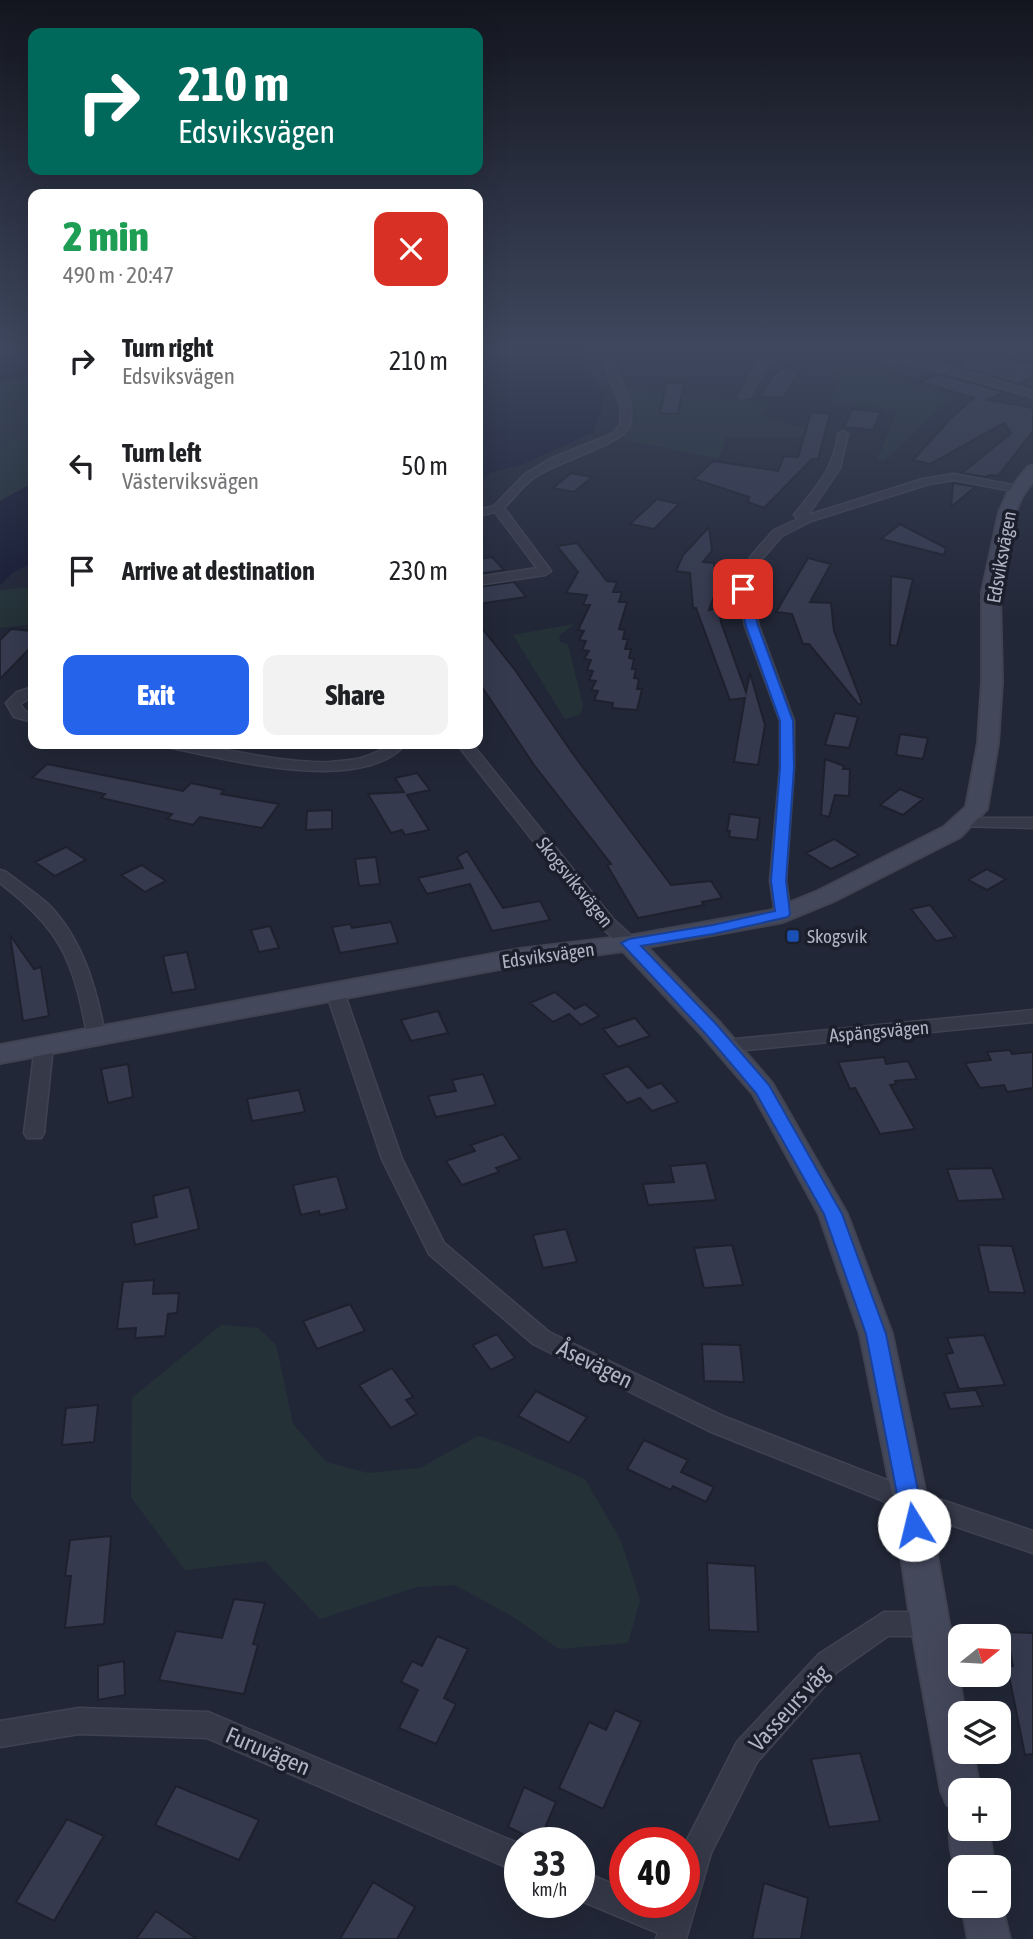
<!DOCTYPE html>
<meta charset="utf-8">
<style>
:root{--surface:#fff;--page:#f2f2f2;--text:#202124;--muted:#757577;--accent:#2563eb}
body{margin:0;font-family:"Asap Condensed",sans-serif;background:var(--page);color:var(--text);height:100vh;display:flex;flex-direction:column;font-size:26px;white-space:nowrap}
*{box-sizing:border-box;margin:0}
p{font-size:23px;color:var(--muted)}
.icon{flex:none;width:38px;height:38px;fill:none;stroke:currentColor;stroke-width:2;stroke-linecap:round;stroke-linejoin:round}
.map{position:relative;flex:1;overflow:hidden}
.side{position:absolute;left:28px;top:189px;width:455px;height:560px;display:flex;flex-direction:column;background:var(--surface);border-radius:14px;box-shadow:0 7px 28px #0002}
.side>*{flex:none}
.guide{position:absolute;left:28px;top:28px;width:455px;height:147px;border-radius:14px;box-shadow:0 7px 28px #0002;background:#00695c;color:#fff;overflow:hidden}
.needle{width:46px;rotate:72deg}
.fabs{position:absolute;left:948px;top:1624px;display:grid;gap:14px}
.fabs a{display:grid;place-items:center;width:63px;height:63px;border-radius:14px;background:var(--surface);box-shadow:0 7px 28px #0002;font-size:35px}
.speed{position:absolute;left:504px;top:1827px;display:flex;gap:14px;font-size:35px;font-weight:700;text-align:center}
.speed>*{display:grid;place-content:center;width:91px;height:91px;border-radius:50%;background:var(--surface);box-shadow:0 7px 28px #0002;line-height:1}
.speed small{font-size:18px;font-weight:400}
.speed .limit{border:10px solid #d22;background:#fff;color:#111}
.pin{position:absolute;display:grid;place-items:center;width:60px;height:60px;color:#fff;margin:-30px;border-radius:14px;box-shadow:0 4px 10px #0006}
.me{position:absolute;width:77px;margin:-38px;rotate:351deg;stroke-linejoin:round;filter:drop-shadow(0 0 5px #0008)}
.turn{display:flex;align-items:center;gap:24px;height:147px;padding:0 35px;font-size:32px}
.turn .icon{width:91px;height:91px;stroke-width:2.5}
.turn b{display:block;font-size:49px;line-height:60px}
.round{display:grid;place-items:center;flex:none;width:74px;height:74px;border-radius:14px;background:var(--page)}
.overview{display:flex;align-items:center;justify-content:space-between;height:119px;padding:0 35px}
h1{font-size:42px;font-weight:800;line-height:52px;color:#1e9e55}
.cta{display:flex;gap:14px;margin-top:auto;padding:14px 35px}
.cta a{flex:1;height:80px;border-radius:14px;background:var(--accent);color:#fff;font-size:28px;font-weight:800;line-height:80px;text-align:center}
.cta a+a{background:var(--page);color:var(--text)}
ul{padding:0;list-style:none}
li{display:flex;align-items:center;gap:21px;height:105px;padding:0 35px}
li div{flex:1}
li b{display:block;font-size:26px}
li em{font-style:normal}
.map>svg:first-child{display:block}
.green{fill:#243238}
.water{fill:#171c34}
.building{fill:#353a4e;stroke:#1d212e;stroke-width:2}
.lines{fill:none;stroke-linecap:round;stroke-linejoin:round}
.street-casing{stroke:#3f4351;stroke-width:3}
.secondary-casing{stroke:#3f4351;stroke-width:4}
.street{fill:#363948;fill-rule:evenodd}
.secondary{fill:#44485b;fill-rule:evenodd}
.route{fill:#2563eb;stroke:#184099;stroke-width:2}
.transit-dot{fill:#1a4fb4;stroke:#1b1f2c;stroke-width:2.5}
.labels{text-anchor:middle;stroke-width:7;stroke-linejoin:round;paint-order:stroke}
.street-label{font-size:19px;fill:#b0b4c4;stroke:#1b1f2c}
.poi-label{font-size:19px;fill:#b0b4c4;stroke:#1b1f2c;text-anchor:start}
.near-street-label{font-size:23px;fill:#b0b4c4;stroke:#1b1f2c}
</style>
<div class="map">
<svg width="1033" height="1939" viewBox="0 0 1033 1939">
<rect width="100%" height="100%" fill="#222737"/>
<path class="green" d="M860 356 901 362 891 379 952 396 884 461 877 459 898 410 831 401 839 381 833 369Z
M33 377V483L0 501V381Z
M622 386 661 394 768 402 762 416 790 425 828 428 825 438 726 437 719 459 622 439 636 415Z
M33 587V624L0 628V590Z
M574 624 559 636 560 642 568 644 583 707 579 715 565 719 513 635Z
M221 1325 258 1328 276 1345 293 1424 326 1462 368 1473 420 1468 478 1436 499 1442 585 1479 621 1541 640 1600 628 1643 559 1649 512 1616 455 1585 417 1587 320 1619 265 1561 185 1570 131 1497 132 1398Z"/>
<path class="water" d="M0 349H33V377L0 381Z
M478 349H588L583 361 584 370C594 377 595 385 604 393 605 407 597 418 594 432L521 465 490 473 478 485Z
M33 483V563L14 572 0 585V501Z"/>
<path class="building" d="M985 353 1033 365V376L1018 384 956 366Z
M784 367 800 370 783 398 760 396 773 376Z
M939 374 1004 392 988 400 1033 408V431L998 476 990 475 986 477 962 473 1011 433 1004 423 930 464 913 460 951 418 974 398 920 382Z
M666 383H684L678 414 660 413Z
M852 409 881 412 873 430 844 427Z
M811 412 830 414 818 459H812L764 508 748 502 749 497 694 479 713 461 778 471 784 456 798 457Z
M571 473 592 477 574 492 553 488Z
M953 483 975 487 951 507Z
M657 499 679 504 654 529 630 524Z
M900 524 946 548 944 555 881 539Z
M709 527 712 551 703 562 714 563 717 588 709 610 719 608 721 622 746 692 750 673 765 725 758 765 734 762 745 698 730 700 696 608H693L690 573 676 571 683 555Z
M577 543 607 581 617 582 613 592H622L619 602H627L619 629 625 630 623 639H628L625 649H631L629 658 634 659 632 669H636L634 678 639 679 637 689H642L637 710 612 708 613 703 594 700 598 691 591 690 596 681 589 680 593 671 587 670 591 660 584 659 589 651 582 650 586 641 579 640 584 631 578 630 590 605H583L587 595 566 593 578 572 557 546Z
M492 557 504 570 478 574V559Z
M808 558 831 564 810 602 831 603 834 631 862 703 859 705 809 644H803L792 614 776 612Z
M891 576 913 579 897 646 890 645Z
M514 582 526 597 478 604V587Z
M478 623 515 670 573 754 671 885 711 881 722 898 702 902 704 905 638 918 607 865 611 864 534 765 478 681Z
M11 629 33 631V645L0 679V640Z
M835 713 858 717 849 748 825 745Z
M900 734 928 738 923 759 896 755Z
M825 759 844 766 843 769H850L849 796 835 795 829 817 821 815Z
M47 764 183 791 191 783 224 790 221 794 279 804 262 828 200 817 193 825 167 819 172 814 101 798 105 794 32 778Z
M417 773 430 790 407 795 429 830 405 835 402 830 391 833 368 794 404 792 395 778Z
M900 789 923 799 903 815 880 805Z
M332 810V829L306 830 307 811Z
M730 814 760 818 757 840 729 837 730 831H727Z
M834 839 859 855 831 869 806 853Z
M66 847 86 860 55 876 35 862Z
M467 851 503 908 540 901 550 920 492 931 470 884 427 894 418 878 463 868 457 857Z
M376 857 380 884 359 886 355 859Z
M142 865 149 870 166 881 145 892 121 875Z
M987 869 1006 879 987 890 968 880Z
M930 905 937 914 955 937 936 941 911 909Z
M391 922 398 943 340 953 332 927 350 924 352 928Z
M270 926 279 948 259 952 251 930Z
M10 935 34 969 41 967 49 1016 23 1021Z
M187 952 196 989 172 993 163 956Z
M555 992 575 1009 585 1004 599 1016 581 1025 569 1014 553 1022 530 1003Z
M438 1011 448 1033 411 1041 401 1020Z
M635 1018 650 1036 618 1047 603 1029Z
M1010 1050 1012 1054 1033 1052V1088L1007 1092 1004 1085 980 1088 965 1063 991 1060 987 1052Z
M884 1057 886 1064 908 1061 917 1079 895 1081 896 1084 890 1085 915 1129 880 1134 855 1088 850 1089 838 1062Z
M128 1064 133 1097 108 1103 101 1069Z
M628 1066 648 1088 661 1083 678 1102 652 1111 640 1098 627 1103 603 1075Z
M483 1074 496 1105 436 1117 428 1096 456 1091 452 1080Z
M299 1090 305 1112 252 1121 247 1099Z
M503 1134 520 1159 496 1168 499 1172 462 1185 446 1161 475 1151 471 1145Z
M706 1163 716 1200 648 1205 643 1184 674 1182 670 1166Z
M992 1168 1004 1199 958 1201 947 1169Z
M337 1176 347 1209 320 1215 319 1211 301 1215 293 1185Z
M189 1187 199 1229 135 1245 131 1223 157 1217 153 1196Z
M566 1229 577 1262 543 1268 533 1235Z
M732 1245 743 1285 704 1288 694 1248Z
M978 1245 1012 1246 1025 1293 989 1292Z
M154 1280 153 1294 179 1293 177 1313 168 1314 165 1336 135 1338 136 1328 117 1329 123 1282Z
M350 1304 365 1331 317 1349 303 1321Z
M497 1334 515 1358 491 1370 473 1345Z
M984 1335 1005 1385 959 1389 946 1354 953 1353 947 1338Z
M702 1344 740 1345 744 1382 704 1381Z
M392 1368 413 1397 406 1400 417 1414 391 1428 359 1385Z
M976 1390 983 1406 950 1409 944 1393Z
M536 1391 587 1417 569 1443 518 1416Z
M98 1405 94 1442 62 1445 66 1408Z
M644 1440 688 1460 681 1472 714 1487 706 1502 673 1486 671 1490 627 1469Z
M111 1536 104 1624 65 1628 71 1576H65L70 1540Z
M707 1563 755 1566 758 1632 709 1630Z
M234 1599 265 1603 253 1644 258 1645 244 1694 159 1680 176 1631 222 1638Z
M1006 1632 1033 1633V1754L1025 1755 1007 1666H1013Z
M437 1636 468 1649 444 1698 456 1704 436 1744 399 1728 418 1690 401 1682 412 1661 422 1666Z
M124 1661 125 1695 98 1700V1666Z
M615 1710 641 1722 603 1809 559 1788 589 1722 606 1730Z
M860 1753 880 1821 829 1827 811 1759Z
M176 1786 259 1820 239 1860 155 1825Z
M524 1787 556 1802 539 1842 508 1827Z
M67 1819 104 1836 54 1921 16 1902Z
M373 1882 415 1907 397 1939H340Z
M764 1883 808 1898 801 1939H752Z
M156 1911 197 1939H136Z"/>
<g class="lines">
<defs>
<path id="street" d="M765 349H775L750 396 741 398 740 396Z
M841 349C904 349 973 374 1033 391V397L943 372Z
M609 362 614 365C621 382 638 408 629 427 620 445 556 462 535 477 523 485 514 498 504 508L551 571 545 575 478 585V577L537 568 495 512 478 516V510L494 506 525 474 552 458 612 434 620 425 621 407 604 365Z
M843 431 848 434 840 468 808 515 923 479 954 474 1018 486 1024 489 1018 492 954 480 929 484 811 521 782 536 761 560 749 588 759 626 794 721V768L786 881 791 914 783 919 775 914 770 881 780 768V721L745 626 737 588 751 556 774 530 798 519 794 515C814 489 835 469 838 434Z
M33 687V696L20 704 25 711 33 714V722L14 717 6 703 17 692Z
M165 744C220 744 274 764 330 762 344 761 359 760 372 754 387 748 388 743 406 744 361 795 231 760 172 748Z
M453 744H472L613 919 635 939 638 943 635 947H623L601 927 460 748Z
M961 818H1033V828L955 826 953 823Z
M0 870 6 872C20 883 36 893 49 905 83 940 96 988 105 1034L102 1038H90L87 1034C73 959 61 930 0 883Z
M335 986 344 992 402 1159 444 1243 549 1332 725 1417 915 1491 1033 1531V1553L901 1508 709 1431 533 1344 429 1254 382 1159 326 992Z
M1033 1010V1022L725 1052 718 1050 716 1046 718 1042 725 1040Z
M44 1040 51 1042 53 1046 44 1133 41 1138H27L24 1133 35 1046 37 1042Z
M884 1612H929L938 1615 942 1624 938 1633 929 1636H888L837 1672 757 1762 711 1853 686 1939H656L658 1933 579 1900V1870L625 1889V1902H655L665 1906 666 1902H684V1846L737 1742 819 1654Z
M79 1708 208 1712 520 1844V1873L207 1738 79 1734 0 1747V1721Z"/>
<path id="secondary" d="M1033 465V481L1022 496 1015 513 1000 592 1002 681 998 743 987 809 960 837 834 901 783 922 647 947 720 1023 772 1083 847 1214 892 1334 927 1500 965 1713H961V1752H973L980 1790H961V1811L947 1805 941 1791 911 1624 893 1500 860 1334 819 1214 753 1094 702 1035 623 951 520 965 0 1063V1045L520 949 629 936 769 911 818 891 944 827 966 807 978 743 982 681V592L999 513 1008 492 1028 467Z
M961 1812V1829H988L995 1867H961V1881C952 1861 945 1836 954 1815Z
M999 1895 1010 1939H968L962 1906H999Z"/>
</defs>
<use href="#street" class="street-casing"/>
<use href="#secondary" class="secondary-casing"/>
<use href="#street" class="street"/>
<use href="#secondary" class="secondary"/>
</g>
<linearGradient id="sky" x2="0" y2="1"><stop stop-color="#13151e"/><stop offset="0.56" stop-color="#3e475e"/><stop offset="1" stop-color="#3e475e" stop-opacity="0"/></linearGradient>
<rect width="1033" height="620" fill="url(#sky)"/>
<path class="route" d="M743 585 749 589 758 626 793 721 794 768 786 881 790 914 788 917 713 934 641 946 717 1025 769 1085 842 1214 886 1334 925 1525 922 1532 914 1535 906 1532 903 1525 866 1334 824 1214 756 1093 705 1033 621 943 629 939 713 925 775 911 771 881 780 768V721L746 626 738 589Z"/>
<rect class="transit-dot" x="786" y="929" width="14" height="14" rx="3.5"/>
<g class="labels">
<g class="street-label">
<text transform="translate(1001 557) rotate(-80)" y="7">Edsviksvägen</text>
<text transform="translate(575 882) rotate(51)" y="7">Skogsviksvägen</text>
<text transform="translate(548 955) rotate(-8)" y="7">Edsviksvägen</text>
<text transform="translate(879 1031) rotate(-5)" y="7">Aspängsvägen</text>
</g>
<g class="poi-label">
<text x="807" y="943">Skogsvik</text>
</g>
<g class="near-street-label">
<text transform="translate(595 1364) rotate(26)" y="8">Åsevägen</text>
<text transform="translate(789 1708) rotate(-48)" y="8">Vasseurs väg</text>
<text transform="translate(268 1751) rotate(23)" y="8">Furuvägen</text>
</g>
</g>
</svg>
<div class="fabs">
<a><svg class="needle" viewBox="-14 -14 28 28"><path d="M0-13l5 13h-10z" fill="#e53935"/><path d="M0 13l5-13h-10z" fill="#757577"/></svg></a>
<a><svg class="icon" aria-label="layers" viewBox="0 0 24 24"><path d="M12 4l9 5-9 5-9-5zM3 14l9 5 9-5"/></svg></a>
<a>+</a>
<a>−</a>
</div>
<div class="speed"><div>33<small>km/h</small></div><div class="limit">40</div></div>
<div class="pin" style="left:743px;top:589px;background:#d93025"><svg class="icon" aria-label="arrive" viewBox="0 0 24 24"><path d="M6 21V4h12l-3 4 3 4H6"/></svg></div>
<svg class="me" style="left:914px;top:1525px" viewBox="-20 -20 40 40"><circle r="19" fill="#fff"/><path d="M0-13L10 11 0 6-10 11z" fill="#2563eb"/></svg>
<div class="guide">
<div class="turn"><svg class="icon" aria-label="right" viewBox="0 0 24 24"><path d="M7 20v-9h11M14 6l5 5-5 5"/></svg><div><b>210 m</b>Edsviksvägen</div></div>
</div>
<section class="side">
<div class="overview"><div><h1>2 min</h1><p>490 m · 20:47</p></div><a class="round" style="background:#d93025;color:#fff"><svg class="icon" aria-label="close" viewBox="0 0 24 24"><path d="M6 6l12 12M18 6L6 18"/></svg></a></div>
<ul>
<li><svg class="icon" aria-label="right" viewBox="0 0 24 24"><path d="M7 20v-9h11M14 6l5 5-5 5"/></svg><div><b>Turn right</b><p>Edsviksvägen</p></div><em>210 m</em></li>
<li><svg class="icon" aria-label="left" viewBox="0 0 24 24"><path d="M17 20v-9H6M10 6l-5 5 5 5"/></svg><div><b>Turn left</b><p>Västerviksvägen</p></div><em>50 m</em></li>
<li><svg class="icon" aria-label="arrive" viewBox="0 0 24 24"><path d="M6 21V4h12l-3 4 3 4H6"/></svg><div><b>Arrive at destination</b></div><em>230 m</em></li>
</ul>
<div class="cta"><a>Exit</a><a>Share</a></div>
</section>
</div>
